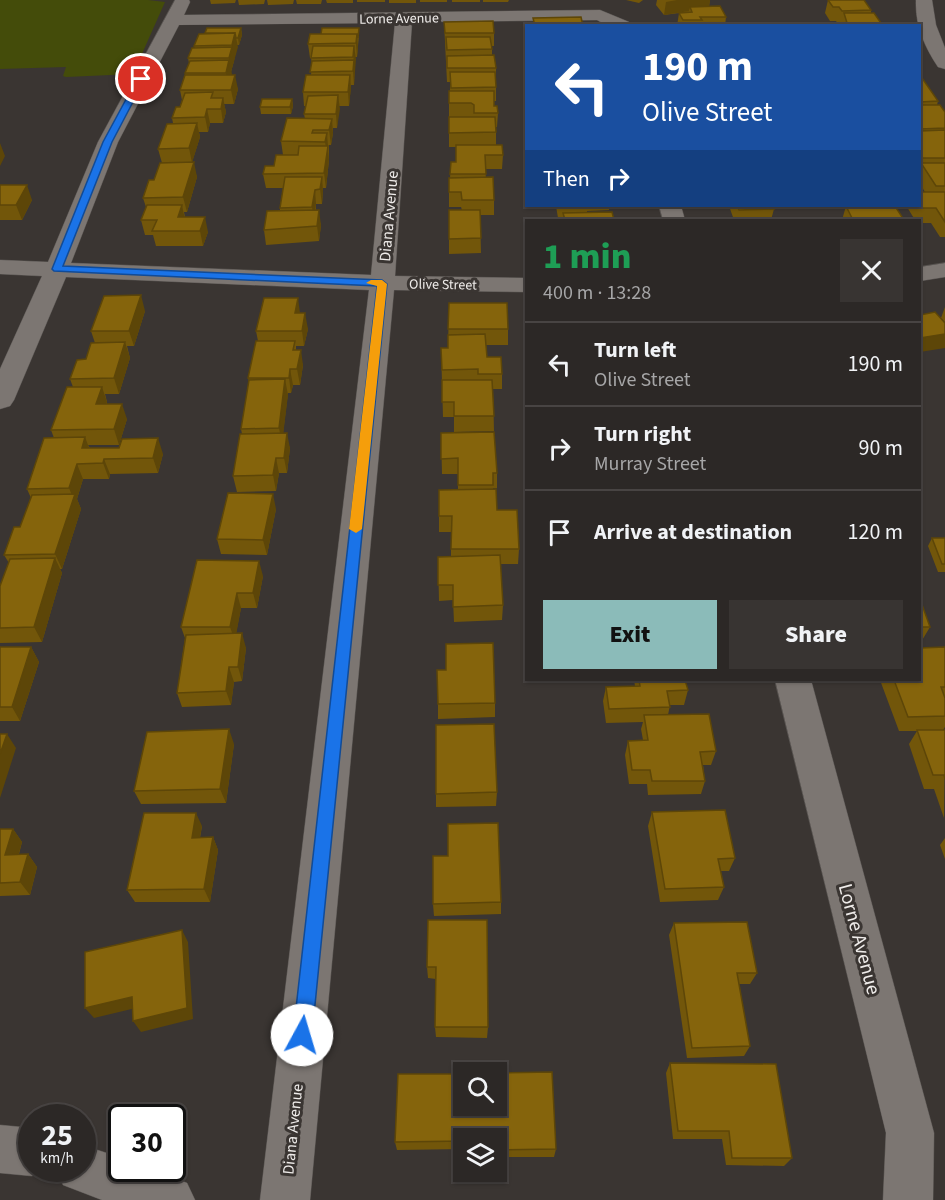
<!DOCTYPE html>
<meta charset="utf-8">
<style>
:root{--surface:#2c2826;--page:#383432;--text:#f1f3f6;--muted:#a6a6a7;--line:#484443;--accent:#8bbbb9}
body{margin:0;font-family:"Source Sans 3",sans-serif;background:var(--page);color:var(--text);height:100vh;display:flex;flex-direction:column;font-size:22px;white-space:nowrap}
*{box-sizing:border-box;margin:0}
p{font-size:20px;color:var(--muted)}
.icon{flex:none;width:33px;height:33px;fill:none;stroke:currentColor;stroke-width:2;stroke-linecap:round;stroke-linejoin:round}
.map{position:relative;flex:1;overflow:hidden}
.side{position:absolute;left:525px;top:219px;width:396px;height:462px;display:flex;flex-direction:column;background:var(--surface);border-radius:0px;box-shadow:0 2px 4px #0004,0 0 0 2px var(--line)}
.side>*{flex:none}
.top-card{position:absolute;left:525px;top:24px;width:396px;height:183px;border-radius:0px;box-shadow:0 2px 4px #0004,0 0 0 2px var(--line);background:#1a4fa0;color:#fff;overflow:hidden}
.controls{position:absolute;left:453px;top:1062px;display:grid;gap:12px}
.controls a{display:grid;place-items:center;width:54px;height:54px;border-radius:0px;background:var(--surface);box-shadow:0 2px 4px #0004,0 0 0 2px var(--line);font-size:30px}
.speed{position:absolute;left:18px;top:1104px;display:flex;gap:12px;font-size:30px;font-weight:700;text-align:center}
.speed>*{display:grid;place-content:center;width:78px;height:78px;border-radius:50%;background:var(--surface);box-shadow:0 2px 4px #0004,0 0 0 2px var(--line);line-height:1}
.speed small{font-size:15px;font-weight:400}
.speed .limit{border:3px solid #111;border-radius:9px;background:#fff;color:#111}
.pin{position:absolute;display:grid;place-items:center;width:51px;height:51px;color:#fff;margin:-26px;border:3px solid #fff;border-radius:50%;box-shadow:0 2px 6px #0007}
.me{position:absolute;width:66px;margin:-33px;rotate:6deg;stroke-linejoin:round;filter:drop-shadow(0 0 4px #0008)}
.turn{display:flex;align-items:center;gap:21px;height:126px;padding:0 18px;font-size:27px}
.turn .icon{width:78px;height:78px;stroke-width:2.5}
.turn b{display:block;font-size:42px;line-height:51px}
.then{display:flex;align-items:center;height:57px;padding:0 18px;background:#0003;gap:12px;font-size:22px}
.round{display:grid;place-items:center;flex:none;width:63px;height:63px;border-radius:0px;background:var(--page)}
.overview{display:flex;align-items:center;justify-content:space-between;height:102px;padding:0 18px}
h1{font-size:36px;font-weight:800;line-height:45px;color:#1e9e55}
.cta{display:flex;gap:12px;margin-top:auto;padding:12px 18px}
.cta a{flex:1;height:69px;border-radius:0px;background:var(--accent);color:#111;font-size:24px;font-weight:800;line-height:69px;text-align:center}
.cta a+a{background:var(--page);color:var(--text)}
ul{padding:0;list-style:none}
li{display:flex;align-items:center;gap:18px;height:84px;padding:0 18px;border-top:2px solid var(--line)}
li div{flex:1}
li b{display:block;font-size:22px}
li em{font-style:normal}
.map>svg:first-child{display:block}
.green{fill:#444c0a}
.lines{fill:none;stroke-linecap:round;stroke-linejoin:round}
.minor-casing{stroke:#575350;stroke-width:1}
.minor{fill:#7c7672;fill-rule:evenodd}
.wall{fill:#72560a}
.shaded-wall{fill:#5d4608}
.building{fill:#85640c;stroke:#5d4608;stroke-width:1.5}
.route{fill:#1a73e8;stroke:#114b97;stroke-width:1.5}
.slow{fill:#f59e0b}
.labels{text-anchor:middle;stroke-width:6;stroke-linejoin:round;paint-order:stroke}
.far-street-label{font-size:14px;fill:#efecea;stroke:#3a3532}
.street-label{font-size:16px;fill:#efecea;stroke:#3a3532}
.near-street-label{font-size:20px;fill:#efecea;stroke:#3a3532}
</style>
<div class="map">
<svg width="945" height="1200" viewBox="0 0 945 1200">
<rect width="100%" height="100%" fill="#3a3532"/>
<path class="green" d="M0 0H148L165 2 133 74 66 77 63 76 66 67 0 69Z"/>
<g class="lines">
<defs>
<path id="minor" d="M175 0H189L190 2 184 15 600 10 629 22 631 26H608L597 20 412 22 395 276 526 278V292L394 290 310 1200H260L369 290 66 277 14 400 10 406 0 409V369L42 276 0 274V260L48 262 98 142ZM395 23 371 275 71 263 118 142 179 25Z
M916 0H932L936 25 945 48V69L938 67C924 46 915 25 916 0Z
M659 206H681L685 220H663Z
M945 263V277L920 281V267Z
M775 680H811L934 1133 933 1200H883L886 1133Z
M0 1125 32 1128V1168L49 1169 32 1176 0 1173Z
M82 1145 122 1158V1168H150L187 1183 195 1200H102L63 1185 56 1168H82Z"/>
</defs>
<use href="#minor" class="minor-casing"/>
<use href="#minor" class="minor"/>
</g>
<path class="wall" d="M210 0H236L235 3 211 4Z
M238 0H265L264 4 239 5Z
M267 0H294L293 4 268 5Z
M296 0H322L321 4H297Z
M326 0H353V3H327Z
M357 0H385V2H357Z
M389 0H416V3H389Z
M420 0H447V2H420Z
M452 0H480V2H452Z
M483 0H509L508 2H483Z
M626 0H643L639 3Z
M657 0H710L709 6 726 17 725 26H677L679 13 664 15 656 5Z
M828 0 871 10V13L883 26H841V24H838L836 21H830L825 13Z
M444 22 494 33V46H492V55L496 68V101H494V106L498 113 497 127H496V145L503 155 502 169H485L486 178 494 200V215H480L481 253 449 254V210H462L461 207H449V178H450L451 162H456V147H449V103L450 91V82H447Z
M241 28 242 35 239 45H237L234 61 231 72V75L238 89 234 104H224L226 112 223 123H210L208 132H199L200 137 192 162 197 177 187 212H184L185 217 208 232 203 246H156L153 235H145L141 220 146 207 143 198 154 180 162 163 158 149 173 123 172 118 180 107 182 100 180 90 189 63 188 58 195 48 194 46 205 33Z
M359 28V35L357 57H355L354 85H351L349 106H339L337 128H333V133L331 145H329V160L326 188H323L322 204H316V210L321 225 319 241 266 245 264 230 280 211V208L283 188H266L263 174 274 166 283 155 281 141 305 119 304 114 306 106H304L303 92 311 75 312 63 311 58H310L308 44 321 34Z
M920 73 922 76 921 78 938 101 937 105 945 112V237H940L931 223H920V220H915L907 207 908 206H920V192H925L920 184Z
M292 99 293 106 291 114H261L260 107Z
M0 185 32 200 22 220H0Z
M556 206H609V210L587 211V213L614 220H563V218H558Z
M729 206H772L774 209 771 220H734Z
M846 206H895L904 220H842Z
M449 303 508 329V345H486L487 357 502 374V389H493L494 431 454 432V417H443L441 348H448Z
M945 307V322L941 318Z
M145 311 134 346H127L130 358 119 394H105L107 402V404L127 419 119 445H88L90 448 163 454 158 473 110 474 109 479H83L77 499 81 509 62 569H60L62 573 42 642 0 643V586L9 563 4 555 20 527 31 498 27 489 54 438 51 430 73 387 70 379 86 359 95 343 91 331Z
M300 313 308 329 304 346H296V350L303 365 300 385H293L291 393H288L283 433 290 448 287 473H279L276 491 237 492 233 476 242 434 241 429 249 381 248 378 258 341 256 331Z
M441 433 497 473V488H493V489L497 510 519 549 518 564H500L503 605 502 620 454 622 453 600 439 601 438 557H451V532H439V516L458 490V474H442Z
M276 509 267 555 221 554 217 539Z
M932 538H945V572H938L928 546Z
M263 576 257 608H241L236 633 246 648 242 681 234 682 231 705 182 707 177 693 185 638 181 627Z
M920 599 930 627 921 642H920Z
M0 647H31L39 662 20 721H0Z
M945 647V727L943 730H945L944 818 934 789H924L909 744 917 731H899L880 680H920Z
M634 680H687H685L688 690 684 705H670L668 715 716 751 711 765H703L705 781 701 794 648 795 647 784H629L625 755 628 741 643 740 641 729 643 722 606 723 603 701 606 687 635 686Z
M495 703V717L438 719V704Z
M234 744 226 803 141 804 134 791Z
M497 792 496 806 436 807V794Z
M652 812 735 858 729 871H720L724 887 718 900 660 902 648 826Z
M202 826 200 838 213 837 218 850 210 902H135L127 890Z
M0 829H13L22 842 19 854H28L37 867 30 895 0 896Z
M945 838V859L940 845Z
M501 902V914L434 916 433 904Z
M428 920 488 1027 487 1038 436 1037 435 1027 436 979 428 978 427 967Z
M674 923 757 973 750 984H739L750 1046 744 1056 687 1058 669 935Z
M670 1063 792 1158 784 1166 726 1165 722 1139H673L666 1073Z
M398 1074 556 1149 554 1157H496V1138H464V1149L397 1150 395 1142Z"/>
<path class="shaded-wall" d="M677 0H710L709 8 690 7 689 11 664 15 666 2Z
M241 28 242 35 239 45 238 38Z
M235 33 238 47 231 72 229 58Z
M357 34 358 47 357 57 356 43Z
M354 46 356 59 354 85 353 71Z
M229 60 232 74 228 87 226 73Z
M235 75 238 89 234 104 231 90Z
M350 75 351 88 349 106 348 92Z
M338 95 340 109 337 128 336 114Z
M223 98 226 112 223 123 221 109Z
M292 99 293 106 291 114 290 107Z
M207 109 210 123 208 132 205 117Z
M332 119 333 133 331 145 329 130Z
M197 123 200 137 192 163 189 148Z
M327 133 329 160 326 188 324 173 327 153 325 142Z
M0 143 5 156 0 166Z
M194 162 197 177 187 212 183 197Z
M322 177 323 191 322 204 320 189Z
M27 185 32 200 22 220 16 205Z
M315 190 316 204 314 222 312 207Z
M182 205 185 220 181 232 178 217Z
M319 210 321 225 319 241 317 226Z
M205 217 208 232 203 246 200 231Z
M141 295 145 311 134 346 129 331Z
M298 298 300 313H295Z
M305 313 308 329 304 346 302 331Z
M945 334V348L920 352V338Z
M125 342 130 358 119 394 114 378Z
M301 350 303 365 300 385 297 369Z
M290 369 293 385 291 393 289 378Z
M285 379 288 395 282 444 279 428Z
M102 387 107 402 102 420 96 404Z
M122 404 127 419 119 445 114 429Z
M287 433 290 448 287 473 284 458Z
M85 437 91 453 88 464 82 448Z
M158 438 163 454 158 473 153 458Z
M276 458 279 473 276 491 273 475Z
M104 459 110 474 109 479 103 463Z
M77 464 83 479 77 499 81 509 62 569 55 554 73 498 69 488Z
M273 494 276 509 267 555 263 540Z
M55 558 62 573 42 642 34 627Z
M259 561 263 576 257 608 253 593Z
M237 593 241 608 235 641 230 627Z
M242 633 246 648 242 681 238 667Z
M31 647 39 662 20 721 12 707Z
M229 667 234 682 231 705 226 691Z
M229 729 234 744 226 803 220 789Z
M7 734 16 748 0 798V754Z
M196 813 202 826 197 851 192 838Z
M13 829 22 842 15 867 5 855Z
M213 837 218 850 210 902 204 889Z
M28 854 37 867 30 895 20 882Z
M182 930 188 942 193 1019 141 1032 133 1021Z
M132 997 140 1007 94 1018 85 1008Z"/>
<path class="building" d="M828 0H864L871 10 842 11 839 7H833Z
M720 6 726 17H700L702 20H683L679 13 692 12 690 7Z
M844 13H874L883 26H852L851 23H847Z
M581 17 583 26H535L533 18Z
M493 21 494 33H445L444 22Z
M207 28H241L238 38H236L235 33H205Z
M322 28H359L358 38 357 34H321Z
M235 33 232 45 194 46 199 34Z
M310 34H357L356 43 308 44Z
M446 37H490L492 49 447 50Z
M313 46H354L353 57 311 58Z
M232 47 229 58H188L192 48Z
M494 55 496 68H447V56Z
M229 60 226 73H185L190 61Z
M354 60 353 71 310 72 312 61Z
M450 72H495L496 87 451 88Z
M185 75H235L231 90H180Z
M306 75H350L348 92H303Z
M920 78H922L938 101 920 102Z
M449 91H494V106H497L498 113H474V105L471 103H449Z
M213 92 211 98H223L221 109H207L205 117 172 118 176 107H180L185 93Z
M338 95 336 114H304L308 96Z
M262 99H292L290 107H260Z
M920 105H940L945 112V128L920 129Z
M449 117H495L496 132 449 133Z
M287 118 332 119 329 130H313L312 133H327L325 142 281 141Z
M197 123 189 148 158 149 167 124Z
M945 130V158H921L920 155V131Z
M456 145H502L503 155H485L486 174H450L451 162H456Z
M299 146H328L324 173 263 174 265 166H274L276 155H298Z
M194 162 183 197 143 198 149 180H154L160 163Z
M921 163H945V186H936Z
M285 177H322L320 189 315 190 312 207 280 208Z
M493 177 494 200H462L461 192H449V178Z
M0 185H27L16 205H0Z
M920 192H945V222L936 208H922L920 204Z
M147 205H182L178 217H205L200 231H152L157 220H141Z
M737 206H772L774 209 739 210Z
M846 206H895L904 220H853Z
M319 210 317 226 264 230 267 211Z
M449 210H480L481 238 449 239Z
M612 212 614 220H565L563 213Z
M141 295 129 331H91L104 296Z
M264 298H298L295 313H305L302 331H256Z
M449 303H507L508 329H448Z
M935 312 945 323V334L920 338V315Z
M485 334 487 357H501L502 374H478V369L442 370 441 348H448V335Z
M256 341H295L293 350H301L297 369H290L289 378H248Z
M125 342 114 378 70 379 77 360 86 359 91 343Z
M285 379 279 428 241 429 249 380Z
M442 380H492L494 416H454V402H442Z
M67 387H102L96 404H122L114 429 51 430Z
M494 432 497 473H493V485H458V458L441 459V433Z
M287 433 284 458H276L273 475 233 476 240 434Z
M85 437 82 448H119L122 439 158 438 153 458 104 459 103 463 77 464 69 488 27 489 44 438Z
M496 489 497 510H517L519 549H451L452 516H439V490Z
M228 493 273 494 263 540 217 539Z
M75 494 55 554 4 555 14 527H20L32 495Z
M932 538H945V564H942Z
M500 555 503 605 453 607V585H438V557Z
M55 558 34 627 0 628V586L10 559Z
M197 560 259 561 253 593H237L230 627H181Z
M920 599 930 627H920Z
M242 633 238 667H229L226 691 177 693 186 635Z
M493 643 495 703 438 704 437 670H446V644Z
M0 647H31L12 707H0Z
M945 647V687H941L945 698V716L908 717 894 680H920V648Z
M639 680H685L688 690 667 691 670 707 609 709 606 687 640 686Z
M709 714 716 751 700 752 705 781H652L650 770H632L628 741 648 740 644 715Z
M494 724 497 792 436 794V725Z
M229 729 220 789 134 791 147 732Z
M917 730H945V779L944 775H933Z
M0 734H7L0 754Z
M725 810 735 858 718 859 724 887 665 889 652 812Z
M144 813H196L192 838 213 837 204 889 127 890Z
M498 823 501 902 433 904V856H448V824Z
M0 829H13L5 855 28 854 20 882 0 883Z
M428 920H487L488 1027H435L436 967H427Z
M747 922 757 973H737L750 1046 692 1048 674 923Z
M182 930 187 1008 133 1021 132 997 85 1008V952Z
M670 1063 776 1064 792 1158H732L729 1131H678Z
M552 1072 556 1149 496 1150V1138H464V1141L395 1142 398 1074H464V1106H496V1073Z"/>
<path class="route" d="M141 76 145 79 112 142 63 266 382 280 387 284 312 1035 309 1041 302 1044 296 1041 293 1035 377 286 54 271 52 269 103 142 137 79Z"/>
<path class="slow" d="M382 280 387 284 362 529 356 533 349 529 377 286 366 283 371 280Z"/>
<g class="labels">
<g class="far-street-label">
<text transform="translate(399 18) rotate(-1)" y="5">Lorne Avenue</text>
<text transform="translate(443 284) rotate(1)" y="5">Olive Street</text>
</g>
<g class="street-label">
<text transform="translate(388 216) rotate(-85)" y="6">Diana Avenue</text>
<text transform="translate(292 1129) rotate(-84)" y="6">Diana Avenue</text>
</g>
<g class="near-street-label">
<text transform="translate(860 939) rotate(75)" y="7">Lorne Avenue</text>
</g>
</g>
</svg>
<div class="controls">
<a><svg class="icon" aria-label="search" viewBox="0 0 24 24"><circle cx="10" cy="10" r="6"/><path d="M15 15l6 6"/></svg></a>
<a><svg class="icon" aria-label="layers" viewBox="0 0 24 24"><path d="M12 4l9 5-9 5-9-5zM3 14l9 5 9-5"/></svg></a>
</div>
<div class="speed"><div>25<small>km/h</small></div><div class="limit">30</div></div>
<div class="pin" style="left:141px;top:79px;background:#d93025"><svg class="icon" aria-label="arrive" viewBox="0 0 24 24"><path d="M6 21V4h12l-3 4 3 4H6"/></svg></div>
<svg class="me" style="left:302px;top:1035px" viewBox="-20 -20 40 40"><circle r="19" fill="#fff"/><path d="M0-13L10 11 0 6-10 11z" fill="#1a73e8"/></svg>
<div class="top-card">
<div class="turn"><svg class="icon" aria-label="left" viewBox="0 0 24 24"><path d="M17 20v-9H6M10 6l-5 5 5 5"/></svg><div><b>190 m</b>Olive Street</div></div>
<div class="then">Then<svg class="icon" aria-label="right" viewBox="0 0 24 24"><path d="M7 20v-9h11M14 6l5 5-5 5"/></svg></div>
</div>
<section class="side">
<div class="overview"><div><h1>1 min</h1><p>400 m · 13:28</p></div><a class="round"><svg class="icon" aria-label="close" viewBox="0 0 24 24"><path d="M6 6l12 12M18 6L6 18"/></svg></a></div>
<ul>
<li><svg class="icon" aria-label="left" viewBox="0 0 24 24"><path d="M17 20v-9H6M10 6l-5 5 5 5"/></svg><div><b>Turn left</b><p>Olive Street</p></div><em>190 m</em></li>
<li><svg class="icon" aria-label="right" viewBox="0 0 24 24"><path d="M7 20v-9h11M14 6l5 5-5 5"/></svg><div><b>Turn right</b><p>Murray Street</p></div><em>90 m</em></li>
<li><svg class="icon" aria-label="arrive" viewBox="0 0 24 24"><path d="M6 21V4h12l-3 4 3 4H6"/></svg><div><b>Arrive at destination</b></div><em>120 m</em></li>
</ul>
<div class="cta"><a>Exit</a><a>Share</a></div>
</section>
</div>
